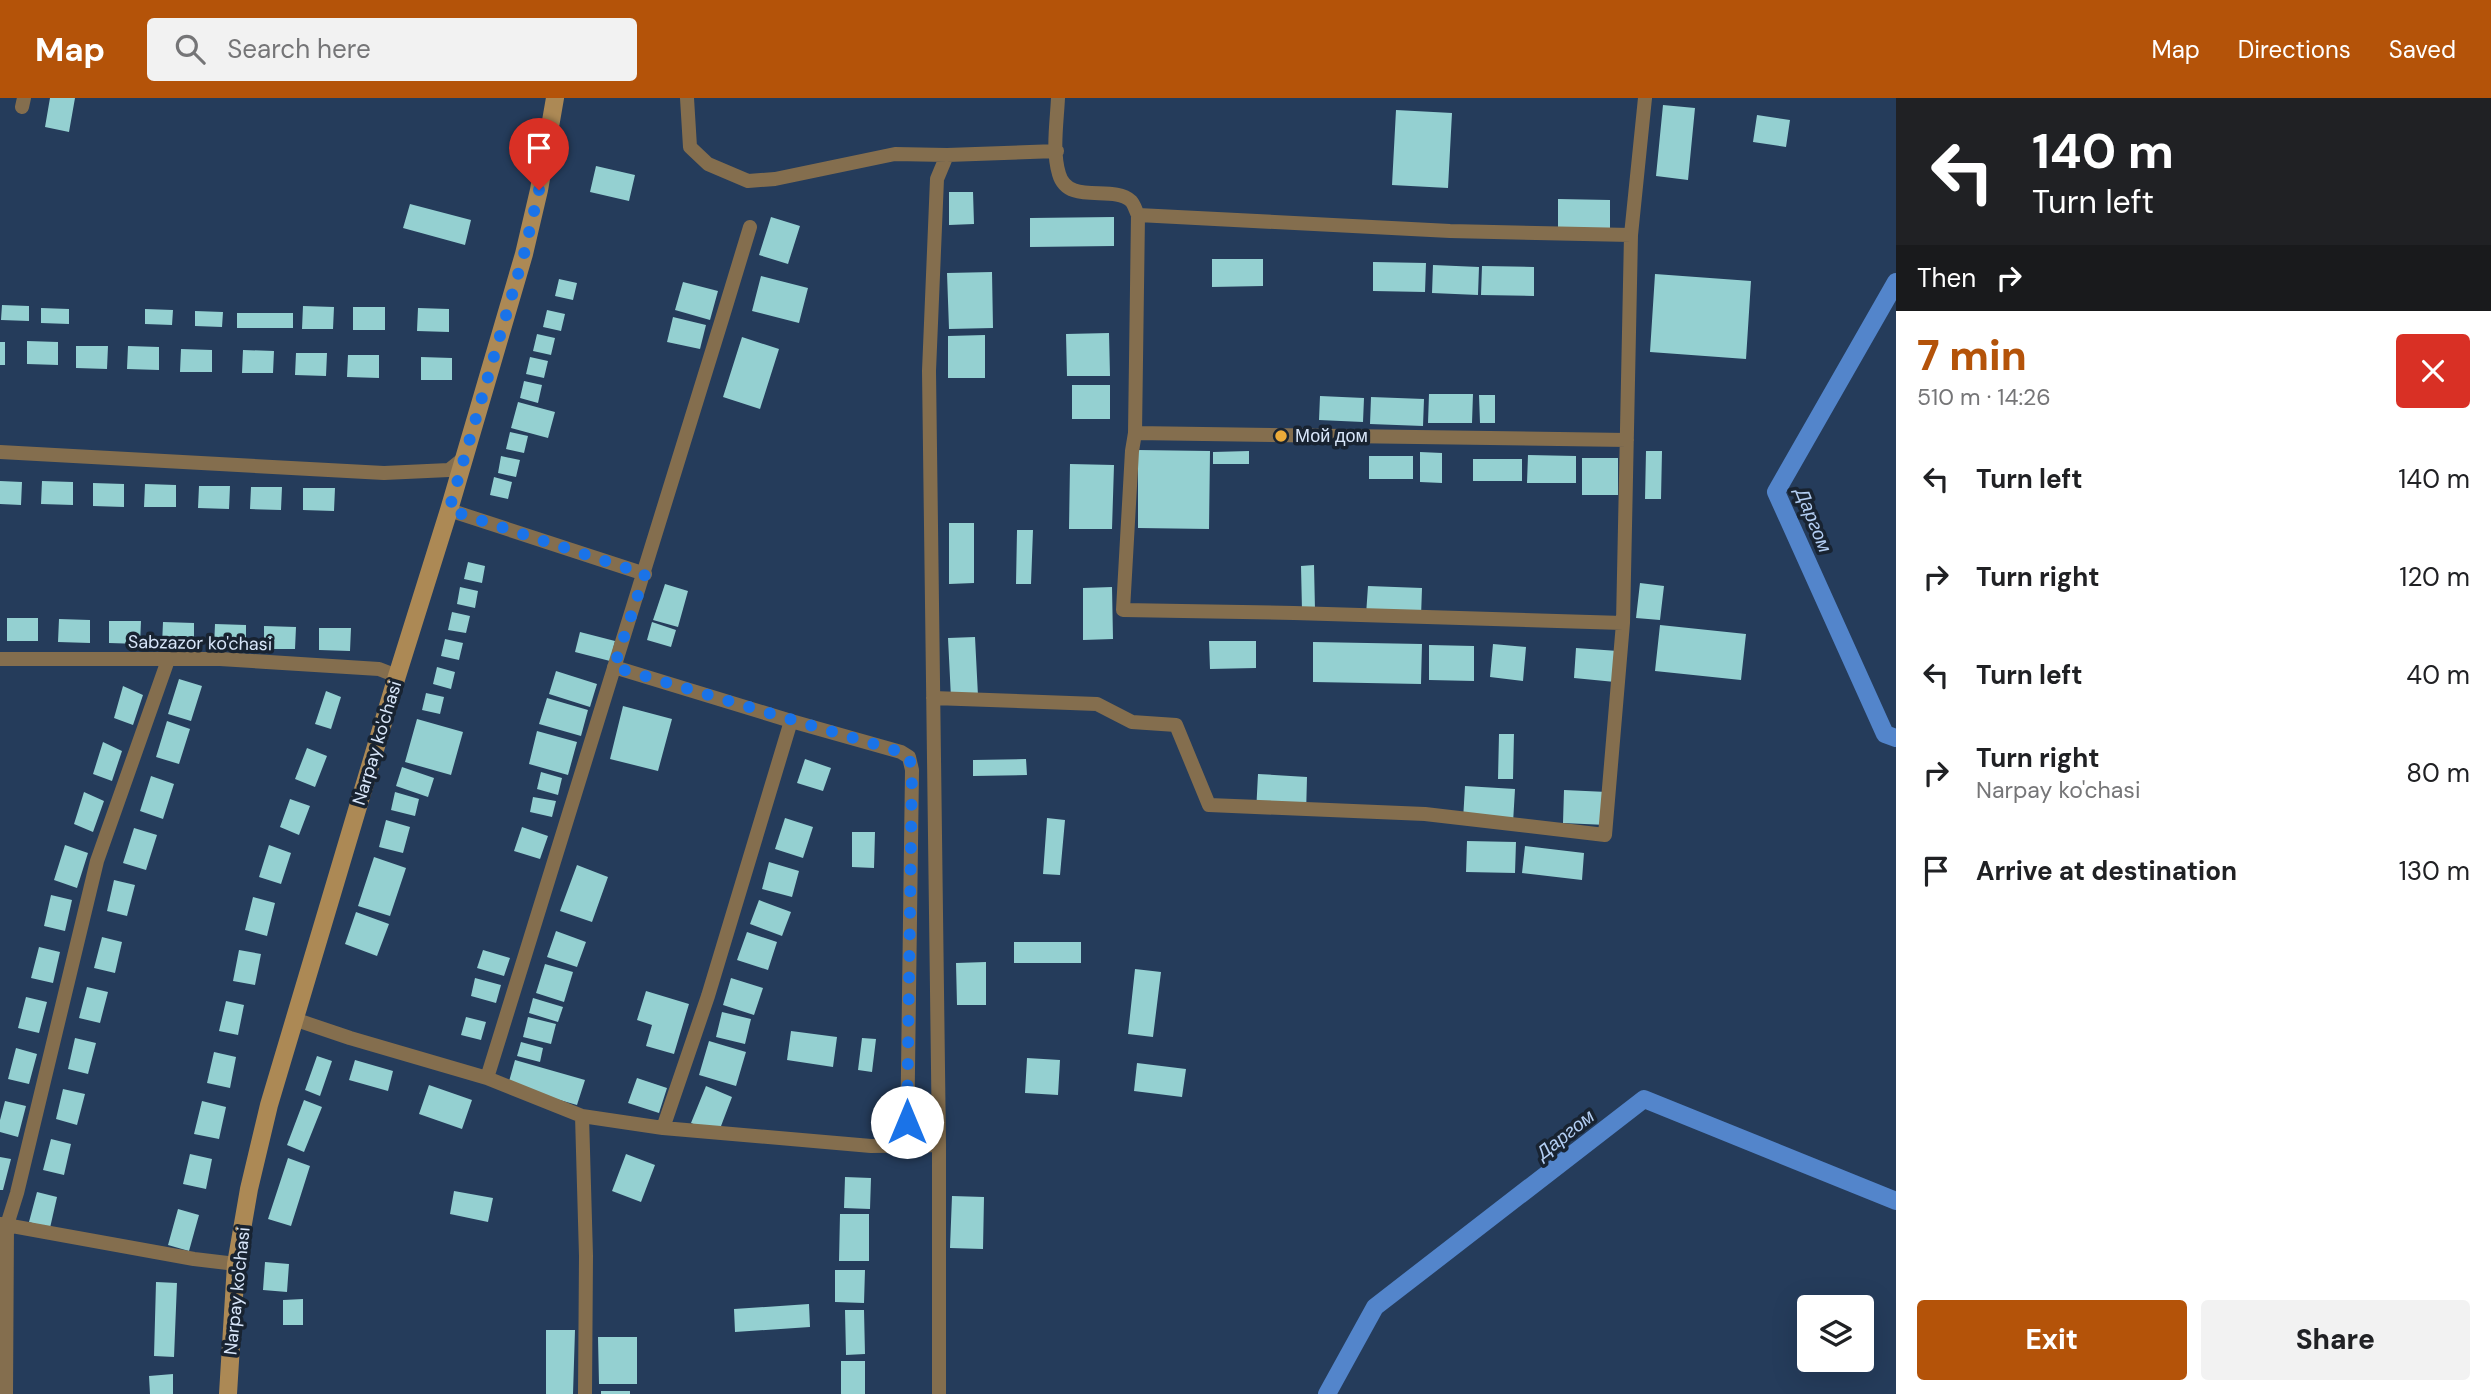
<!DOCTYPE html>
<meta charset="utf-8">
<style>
:root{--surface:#fff;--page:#f2f2f2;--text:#202124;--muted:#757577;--accent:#b45309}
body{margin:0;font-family:"DM Sans",sans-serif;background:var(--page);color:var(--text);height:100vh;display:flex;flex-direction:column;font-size:26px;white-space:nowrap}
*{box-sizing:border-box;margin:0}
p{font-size:23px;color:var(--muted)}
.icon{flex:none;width:38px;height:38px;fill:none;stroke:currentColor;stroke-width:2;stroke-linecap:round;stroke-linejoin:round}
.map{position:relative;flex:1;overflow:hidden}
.panel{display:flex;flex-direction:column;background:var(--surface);width:595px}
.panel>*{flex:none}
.banner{background:#202124;color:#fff;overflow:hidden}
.controls{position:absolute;left:1797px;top:1197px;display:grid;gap:14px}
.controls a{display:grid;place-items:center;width:77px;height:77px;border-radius:7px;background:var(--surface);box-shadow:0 7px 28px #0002;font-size:35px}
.pin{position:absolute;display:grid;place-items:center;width:60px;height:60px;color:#fff;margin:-72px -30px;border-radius:50% 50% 50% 0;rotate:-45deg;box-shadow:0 0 7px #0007}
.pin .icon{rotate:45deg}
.me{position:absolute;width:77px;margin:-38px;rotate:0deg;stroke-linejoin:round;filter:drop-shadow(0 0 5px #0008)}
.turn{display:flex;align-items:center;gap:24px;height:147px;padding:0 21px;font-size:32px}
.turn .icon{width:91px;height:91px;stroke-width:2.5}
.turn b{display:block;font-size:49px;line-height:60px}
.then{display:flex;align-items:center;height:66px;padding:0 21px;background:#0003;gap:14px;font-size:26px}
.round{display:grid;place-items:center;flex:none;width:74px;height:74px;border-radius:7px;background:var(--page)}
.headline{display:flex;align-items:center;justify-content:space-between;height:119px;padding:0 21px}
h1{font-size:42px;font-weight:800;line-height:52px;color:var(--accent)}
.button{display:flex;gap:14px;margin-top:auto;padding:14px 21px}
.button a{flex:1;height:80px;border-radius:7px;background:var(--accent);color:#fff;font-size:28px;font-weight:800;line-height:80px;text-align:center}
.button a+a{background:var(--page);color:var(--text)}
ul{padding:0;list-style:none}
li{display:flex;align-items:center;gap:21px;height:98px;padding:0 21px}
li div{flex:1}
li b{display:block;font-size:26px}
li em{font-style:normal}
header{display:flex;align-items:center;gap:42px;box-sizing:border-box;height:98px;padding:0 35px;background:var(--accent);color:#fff}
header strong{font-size:33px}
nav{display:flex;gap:38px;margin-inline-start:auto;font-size:24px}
.search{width:490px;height:63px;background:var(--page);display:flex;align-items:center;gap:18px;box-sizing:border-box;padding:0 24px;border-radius:7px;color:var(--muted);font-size:26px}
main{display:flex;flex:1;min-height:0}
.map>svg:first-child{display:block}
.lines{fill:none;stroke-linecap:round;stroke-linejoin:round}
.canal{stroke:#5385cb;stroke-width:18}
.building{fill:#94d0d1}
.street{stroke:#846e4e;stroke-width:14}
.secondary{stroke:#ac8955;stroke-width:18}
.route{stroke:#1a73e8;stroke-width:12;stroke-dasharray:0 21.6}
.poi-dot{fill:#ebaa39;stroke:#182331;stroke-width:2.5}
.labels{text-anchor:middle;stroke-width:7;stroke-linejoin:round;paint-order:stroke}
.poi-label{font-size:18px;fill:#d8e6fa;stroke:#182331;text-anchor:start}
.street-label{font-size:18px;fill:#d8e6fa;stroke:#182331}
.water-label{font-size:19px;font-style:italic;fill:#b4cff4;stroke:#182331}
</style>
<header>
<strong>Map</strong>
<div class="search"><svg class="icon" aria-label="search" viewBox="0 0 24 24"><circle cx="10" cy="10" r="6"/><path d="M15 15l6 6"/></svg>Search here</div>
<nav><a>Map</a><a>Directions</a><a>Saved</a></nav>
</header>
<main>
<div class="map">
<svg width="1896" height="1296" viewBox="0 0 1896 1296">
<rect width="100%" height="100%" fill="#253c5b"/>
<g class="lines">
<path class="canal" d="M1896 184 1776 394 1885 636 1896 640
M1327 1296 1375 1209 1644 1001 1896 1103"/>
</g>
<path class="building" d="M50 0H75L69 34 45 29Z
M1663 7 1695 10 1688 82 1656 78Z
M1396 12 1452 15 1448 90 1392 87Z
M1757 17 1790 22 1786 49 1753 44Z
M596 68 635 77 629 103 590 94Z
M949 94H973L974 126 949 127Z
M1558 101 1610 102V131L1558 130Z
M410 106 471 122 465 147 403 130Z
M771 119 800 128 788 166 759 157Z
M1114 119V148L1030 149V120Z
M1212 161H1263V188L1212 189Z
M1373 164 1426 165 1425 194 1373 193Z
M1433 167 1479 169 1478 197 1432 195Z
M1482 168 1534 169V198L1481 197Z
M992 174 993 230 949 231 947 175Z
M1655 176 1751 183 1746 261 1650 254Z
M761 178 808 190 799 225 752 213Z
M559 181 577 185 573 202 555 198Z
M683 184 718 193 710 222 675 212Z
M2 207 29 208V223L1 222Z
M303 208 334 209 333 231H302Z
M353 209H385V232H353Z
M41 210 69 211V226L41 225Z
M418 210 449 211V234L417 233Z
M145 211 173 212 172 227 145 226Z
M547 212 565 216 561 233 543 229Z
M195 213 223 214 222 229 195 228Z
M237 215H293V230H237Z
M673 219 706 227 700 251 667 244Z
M1109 235 1110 278H1067L1066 236Z
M537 236 555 240 551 257 533 253Z
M985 237V280H948V238Z
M742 239 779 251 760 311 723 299Z
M27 243 58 244V267L27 266Z
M0 244H5V267H0Z
M76 248H108L107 271 76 270Z
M128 248 159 249V272L127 271Z
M181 251 212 252V274H180Z
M243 252 274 253 273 275H242Z
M296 255H327L326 278 295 277Z
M348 257H379V280L347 279Z
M421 259 452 260V282H421Z
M530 259 548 263 544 280 526 276Z
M524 283 542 287 538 305 520 300Z
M1072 287H1110V321H1072Z
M1429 296H1473L1472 325H1428Z
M1479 297H1495V325H1480Z
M1320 298 1364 300 1363 324 1319 322Z
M1371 299 1424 301 1423 328 1370 326Z
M518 304 555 314 548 340 511 330Z
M510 334 528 338 524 355 506 351Z
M1138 352 1210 353 1209 431 1138 430Z
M1249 353V366H1213V354Z
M1646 353H1662L1661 401H1645Z
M1420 354 1442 355V385L1420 384Z
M1528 357 1576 358V385H1527Z
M501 358 520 362 516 379 498 375Z
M1369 358H1413V381H1369Z
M1582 360H1618V397H1582Z
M1473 361H1522V383H1473Z
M1070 366 1114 367 1112 431H1069Z
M494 379 512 384 508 401 490 397Z
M0 383 22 384 21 407 0 406Z
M42 383 73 384V407L41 406Z
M93 385 124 386V409L93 408Z
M145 386 176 387V409H144Z
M199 388H230L229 411 198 410Z
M251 389H282L281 412 250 411Z
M303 390H335L334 413 303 412Z
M949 425H974V485L949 486Z
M1017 432H1033L1031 486H1016Z
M468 464 485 468 482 485 464 481Z
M1314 467 1315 512 1302 513 1301 468Z
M1640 485 1664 488 1660 522 1636 520Z
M665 486 688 493 678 529 653 522Z
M1368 488 1422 490 1421 519 1366 517Z
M460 489 478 493 475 510 457 506Z
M1112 489 1113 541 1083 542V490Z
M452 514 470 518 466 535 448 532Z
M7 520H38V543H7Z
M59 521 90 522V545L58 544Z
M109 523H141L140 546 109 545Z
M163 524 194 525V548L162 547Z
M652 524 676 532 671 549 647 542Z
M215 526 246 527V549H214Z
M1660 527 1746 536 1741 582 1655 573Z
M264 528 296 529 295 551H264Z
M319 530H351L350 553 319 552Z
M580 534 615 543 610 563 575 554Z
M975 539 978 598 951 600 948 540Z
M445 541 463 545 459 562 441 558Z
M1209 543H1256V570L1210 571Z
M1313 544 1422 546 1421 586 1313 584Z
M1493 546 1526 549 1523 583 1490 579Z
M1429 547 1474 548V583L1429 582Z
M1576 550 1618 553 1615 584 1574 580Z
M437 569 455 574 451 591 433 586Z
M556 573 597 586 590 609 549 596Z
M179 581 202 588 191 623 168 616Z
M123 588 143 597 133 627 114 620Z
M326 593 341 599 331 631 315 626Z
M426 595 444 599 440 616 422 612Z
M547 600 588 612 581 638 539 626Z
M623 608 672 621 658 673 610 661Z
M417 621 463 634 451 677 405 664Z
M167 623 190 631 179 666 156 659Z
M537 633 577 644 568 677 529 666Z
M1499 636H1514L1513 681H1498Z
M103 644 122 653 112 683 93 676Z
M307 650 327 658 315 689 295 681Z
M805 661 831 670 823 693 797 685Z
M1026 661 1027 677 973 678V662Z
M402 669 434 680 428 699 396 688Z
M541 674 562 680 558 697 537 691Z
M1258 676 1307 679 1306 717 1256 715Z
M151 678 174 686 163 721 140 713Z
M1465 688 1515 691 1513 725 1463 722Z
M1564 692 1607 694 1606 727 1563 725Z
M84 694 104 703 93 734 74 726Z
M395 694 419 701 415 718 391 712Z
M533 699 556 703 552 719 530 714Z
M290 701 310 708 299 737 280 729Z
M785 720 813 729 803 760 775 751Z
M1047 720 1065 722 1060 777 1043 776Z
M386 722 410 729 403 755 379 749Z
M522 729 548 738 540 761 514 753Z
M134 730 157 737 146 772 123 765Z
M852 734H875L874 770 852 769Z
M1467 743 1516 744 1515 775 1466 774Z
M65 747 88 755 77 790 54 782Z
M269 747 291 755 281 786 259 779Z
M1525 748 1584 755 1582 782 1522 775Z
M374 759 406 770 390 818 358 808Z
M769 764 799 773 792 799 762 791Z
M577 767 608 779 592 824 560 813Z
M114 782 135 787 127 818 107 813Z
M51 797 72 802 65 833 44 828Z
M253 799 275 805 267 838 245 832Z
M759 802 791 814 782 838 750 826Z
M356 814 389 826 377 858 345 846Z
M556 833 586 844 577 869 547 859Z
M747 834 777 844 768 872 737 862Z
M102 839 122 844 115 875 94 870Z
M1014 844H1081V865H1014Z
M39 849 60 854 53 885 31 880Z
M239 852 261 856 255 887 233 883Z
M483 852 510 860 504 878 477 870Z
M986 864V907H957L956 865Z
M545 866 573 874 564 904 536 895Z
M1135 871 1161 874 1153 939 1128 936Z
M475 880 501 887 496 905 471 898Z
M731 880 763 890 754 917 723 907Z
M87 889 108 894 100 925 79 920Z
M646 893 689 906 674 956 646 948 652 927 637 922Z
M26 899 47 904 39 935 18 930Z
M533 900 563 909 558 924 529 915Z
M226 903 244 907 238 937 219 933Z
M722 914 751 921 745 946 716 939Z
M466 919 486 924 481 942 461 937Z
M528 919 556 926 551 946 523 939Z
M791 933 837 939 833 969 787 962Z
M75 940 96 945 88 976 68 971Z
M862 940 876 941 872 974 858 972Z
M709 943 746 954 736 988 699 977Z
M521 944 543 950 540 964 517 958Z
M16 950 37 956 29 986 8 981Z
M214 954 236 959 230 990 207 985Z
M317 958 332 963 320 998 305 992Z
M1027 960 1060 962 1058 997 1025 995Z
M355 962 393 973 388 993 349 982Z
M515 962 585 982 577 1007 508 987Z
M1137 965 1186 971 1182 999 1134 993Z
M637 980 667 990 659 1015 628 1005Z
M429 987 472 1002 462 1031 419 1016Z
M706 988 732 999 718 1036 691 1025Z
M63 991 85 996 77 1027 56 1021Z
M304 1002 322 1009 304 1054 287 1047Z
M5 1003 26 1008 18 1039 0 1034V1022Z
M202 1003 226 1009 219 1041 194 1036Z
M51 1041 71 1046 64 1077 43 1072Z
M190 1056 212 1061 206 1091 183 1086Z
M626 1056 655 1067 641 1104 612 1093Z
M0 1059 11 1061 3 1092H0Z
M288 1060 310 1068 291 1128 268 1121Z
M845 1079 871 1080 870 1111 844 1110Z
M454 1093 493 1100 488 1124 450 1116Z
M37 1094 57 1099 50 1130 29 1124Z
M952 1098 984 1099 983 1151 950 1150Z
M178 1111 199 1117 189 1153 168 1147Z
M840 1116H869V1163H839Z
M265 1164 289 1166 287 1194 263 1192Z
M835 1172H865L864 1205 835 1204Z
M156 1184 177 1185 174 1259 154 1258Z
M303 1201V1227H283V1202Z
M809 1206 810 1229 735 1234 734 1211Z
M845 1212H864L865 1256 846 1257Z
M546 1232H575L573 1296H546Z
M598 1239H637V1286H599Z
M841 1263H865V1296H841Z
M173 1276V1296H150L149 1278Z
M601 1293H630V1296H601Z"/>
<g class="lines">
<path class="street" d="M687 0 690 49 708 66 748 83 775 81 895 56 947 57
M22 9 24 0
M1138 117 1450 133 1631 137 1645 0
M1135 335 1627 342
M0 354 384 375 449 372 464 360
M449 412 645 476
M1623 525 1631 137
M0 561H220L379 571 397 578
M614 569 791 623 708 898 663 1030
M933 600 1097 606 1132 624 1176 627 1209 707 1425 716 1605 737 1623 525 1294 515 1123 512 1132 353 1135 335 1138 117C1136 113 1134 106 1131 103 1113 86 1068 108 1059 76 1052 53 1057 23 1058 0
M791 623 901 654 909 659 912 672 907 1047
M294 921 350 940 487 980 582 1018 663 1030 871 1048 939 1047
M487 980C575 696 664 413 750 129
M582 1018 586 1158 585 1296
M0 1126 194 1161 236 1166
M6 1296 7 1127 17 1095 97 763 168 562
M939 1296V1047L929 273 937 81 947 57 1057 53"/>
<path class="secondary" d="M228 1296 236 1166 249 1091 269 1007 397 578 449 412 524 156 539 92 555 0"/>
</g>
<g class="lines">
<path class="route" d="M539 92 524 156 449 412 645 476 614 569 901 654 909 659 912 672 907 1024"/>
</g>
<circle class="poi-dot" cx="1281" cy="338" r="7"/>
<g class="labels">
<g class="poi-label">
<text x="1295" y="344">Мой дом</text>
</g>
<g class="street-label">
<text transform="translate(200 545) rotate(1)" y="6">Sabzazor ko'chasi</text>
<text transform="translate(377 645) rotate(-73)" y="6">Narpay ko'chasi</text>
<text transform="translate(237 1193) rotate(-84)" y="6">Narpay ko'chasi</text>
</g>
<g class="water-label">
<text transform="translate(1814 422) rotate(68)" y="7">Даргом</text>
<text transform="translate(1565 1036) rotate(-38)" y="7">Даргом</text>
</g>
</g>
</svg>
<div class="controls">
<a><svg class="icon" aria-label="layers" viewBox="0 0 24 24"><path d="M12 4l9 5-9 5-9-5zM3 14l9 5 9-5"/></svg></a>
</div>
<div class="pin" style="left:539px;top:92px;background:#d93025"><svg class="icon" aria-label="arrive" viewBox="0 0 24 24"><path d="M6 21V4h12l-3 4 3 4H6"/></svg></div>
<svg class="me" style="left:907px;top:1024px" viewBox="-20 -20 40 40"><circle r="19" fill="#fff"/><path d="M0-13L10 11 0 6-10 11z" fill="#1a73e8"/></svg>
</div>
<section class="panel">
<div class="banner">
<div class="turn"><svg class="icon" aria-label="left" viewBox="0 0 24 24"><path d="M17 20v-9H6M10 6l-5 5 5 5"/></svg><div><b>140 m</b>Turn left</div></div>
<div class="then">Then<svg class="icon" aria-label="right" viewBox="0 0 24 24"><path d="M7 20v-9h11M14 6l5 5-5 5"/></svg></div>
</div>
<div class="headline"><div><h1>7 min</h1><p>510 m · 14:26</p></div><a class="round" style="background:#d93025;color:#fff"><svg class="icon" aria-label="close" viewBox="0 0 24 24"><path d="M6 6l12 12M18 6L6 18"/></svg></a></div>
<ul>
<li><svg class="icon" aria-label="left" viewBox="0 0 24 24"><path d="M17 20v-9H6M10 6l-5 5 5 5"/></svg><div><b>Turn left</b></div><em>140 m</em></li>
<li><svg class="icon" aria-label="right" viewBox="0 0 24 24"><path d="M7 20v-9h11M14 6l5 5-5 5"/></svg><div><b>Turn right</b></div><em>120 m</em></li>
<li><svg class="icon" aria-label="left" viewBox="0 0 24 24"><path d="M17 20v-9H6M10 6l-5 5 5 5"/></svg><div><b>Turn left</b></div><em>40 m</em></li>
<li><svg class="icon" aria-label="right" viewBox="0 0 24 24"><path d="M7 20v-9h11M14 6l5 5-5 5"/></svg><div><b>Turn right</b><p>Narpay ko'chasi</p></div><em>80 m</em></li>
<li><svg class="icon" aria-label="arrive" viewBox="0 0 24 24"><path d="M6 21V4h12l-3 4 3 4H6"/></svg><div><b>Arrive at destination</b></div><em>130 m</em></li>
</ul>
<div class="button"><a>Exit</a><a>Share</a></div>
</section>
</main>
